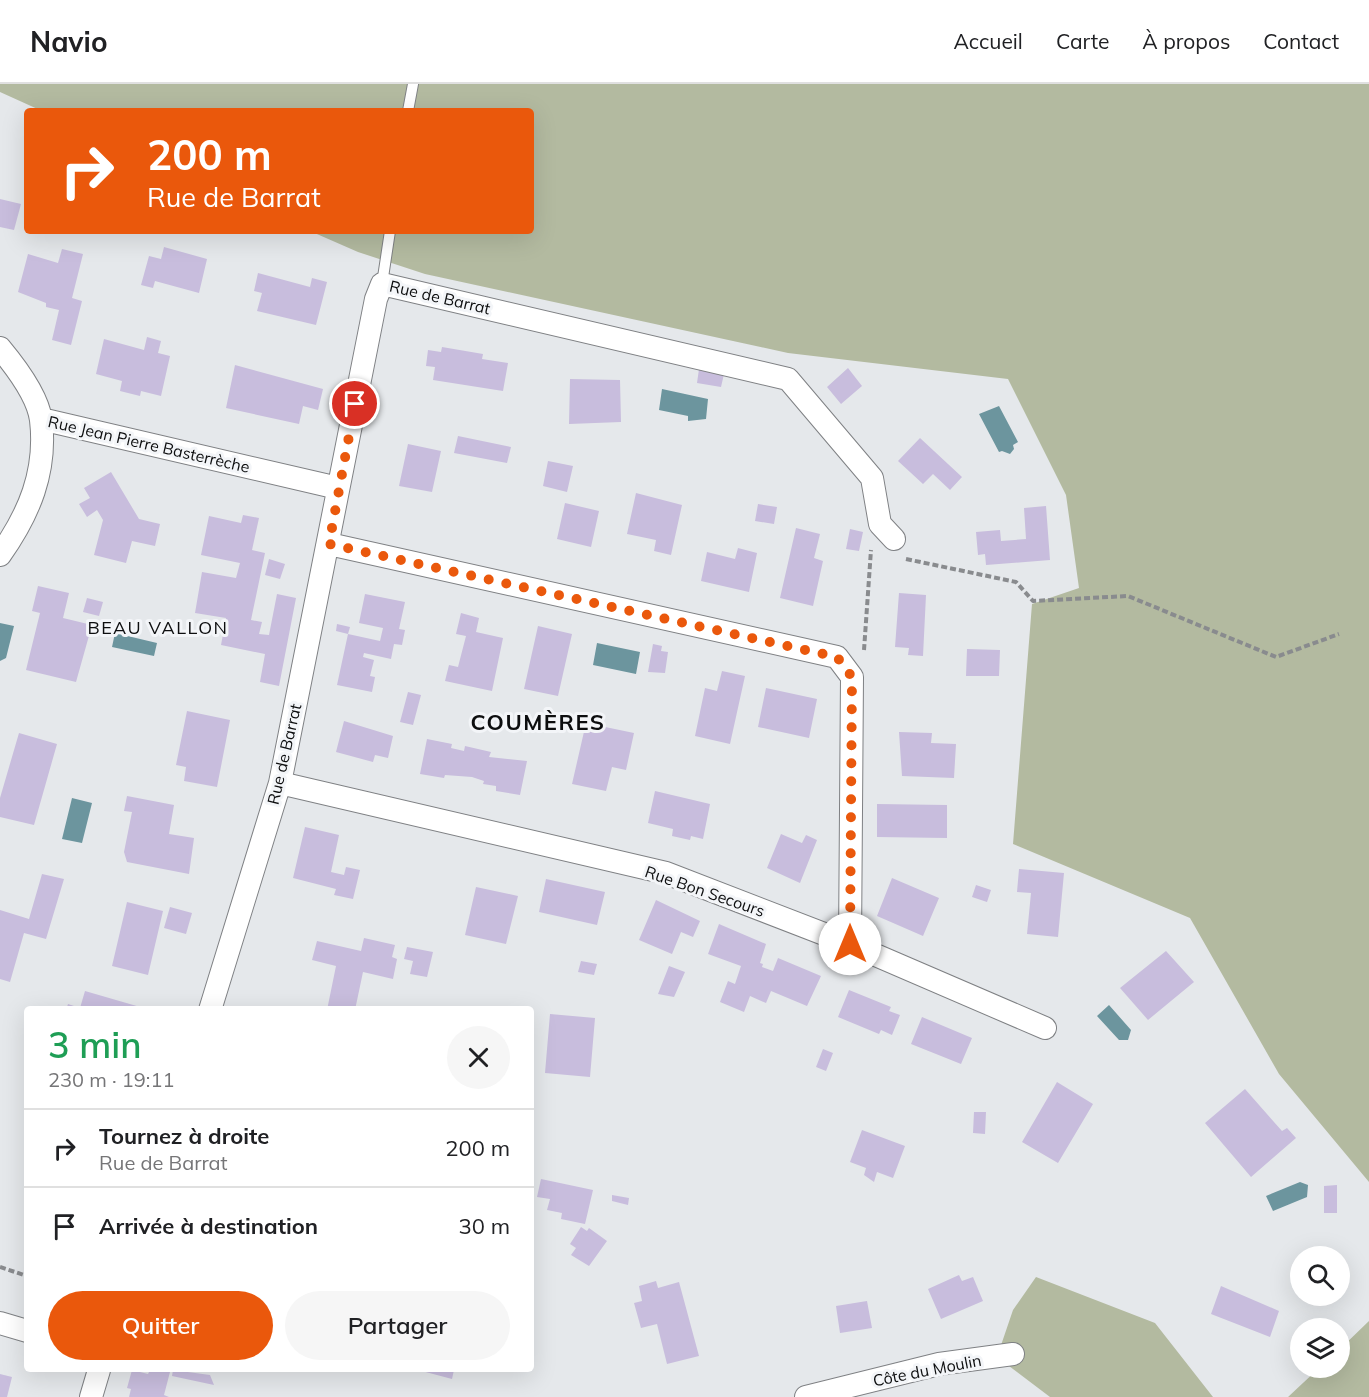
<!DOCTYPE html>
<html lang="fr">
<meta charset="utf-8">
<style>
:root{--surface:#fff;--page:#f6f6f6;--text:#202124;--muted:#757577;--line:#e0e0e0;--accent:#ea580c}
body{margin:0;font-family:Mulish,sans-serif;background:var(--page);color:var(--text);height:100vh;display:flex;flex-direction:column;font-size:22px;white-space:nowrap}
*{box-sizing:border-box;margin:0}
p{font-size:20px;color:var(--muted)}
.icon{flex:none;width:33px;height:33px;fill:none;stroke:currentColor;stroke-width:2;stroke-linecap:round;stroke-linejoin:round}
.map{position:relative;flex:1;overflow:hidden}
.sheet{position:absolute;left:24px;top:922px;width:510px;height:366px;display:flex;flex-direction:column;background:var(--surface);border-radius:6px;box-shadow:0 6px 24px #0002}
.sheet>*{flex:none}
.hud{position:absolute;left:24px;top:24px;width:510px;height:126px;border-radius:6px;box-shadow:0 6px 24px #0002;background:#ea580c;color:#fff;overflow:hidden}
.controls{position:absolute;left:1290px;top:1162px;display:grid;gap:12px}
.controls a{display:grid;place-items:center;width:60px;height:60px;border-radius:50%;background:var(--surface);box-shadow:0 6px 24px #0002;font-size:30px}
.pin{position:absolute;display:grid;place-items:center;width:51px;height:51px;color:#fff;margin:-26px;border:3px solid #fff;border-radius:50%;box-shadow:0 2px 6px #0007}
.me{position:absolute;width:66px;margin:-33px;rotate:0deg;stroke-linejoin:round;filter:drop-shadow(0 0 4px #0008)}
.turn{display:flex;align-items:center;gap:21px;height:126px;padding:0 24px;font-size:27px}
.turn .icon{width:78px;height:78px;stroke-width:2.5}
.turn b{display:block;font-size:42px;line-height:51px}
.round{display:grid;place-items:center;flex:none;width:63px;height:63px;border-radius:32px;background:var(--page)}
.overview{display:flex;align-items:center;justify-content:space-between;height:102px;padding:0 24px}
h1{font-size:36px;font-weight:600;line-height:45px;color:#1e9e55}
.cta{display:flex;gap:12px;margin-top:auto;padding:12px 24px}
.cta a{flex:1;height:69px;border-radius:36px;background:var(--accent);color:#fff;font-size:24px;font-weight:600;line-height:69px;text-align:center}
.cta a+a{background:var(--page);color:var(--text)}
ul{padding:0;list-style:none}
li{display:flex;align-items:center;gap:18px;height:78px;padding:0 24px;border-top:2px solid var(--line)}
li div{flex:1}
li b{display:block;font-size:22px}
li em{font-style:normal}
header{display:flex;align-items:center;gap:36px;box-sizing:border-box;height:84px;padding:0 30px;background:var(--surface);border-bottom:2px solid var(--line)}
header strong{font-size:28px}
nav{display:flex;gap:33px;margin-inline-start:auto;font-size:21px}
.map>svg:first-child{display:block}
.green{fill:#b3baa0}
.water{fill:#6c959e}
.building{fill:#c8bddd}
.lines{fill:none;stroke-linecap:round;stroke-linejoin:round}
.service-casing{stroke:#7f8184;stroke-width:12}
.minor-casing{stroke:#7f8184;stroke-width:24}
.path{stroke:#898b8e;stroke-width:4;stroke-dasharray:6 3;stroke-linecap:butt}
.service{stroke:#fff;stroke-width:10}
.minor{stroke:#fff;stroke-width:22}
.route{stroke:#ea580c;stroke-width:10;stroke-dasharray:0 18}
.labels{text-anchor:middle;stroke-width:6;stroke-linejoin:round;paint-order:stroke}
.street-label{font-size:16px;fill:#0d0e0f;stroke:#f3f5f8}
.neighbourhood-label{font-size:18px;letter-spacing:1.5px;fill:#0d0e0f;stroke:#f3f5f8}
.district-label{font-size:22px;font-weight:bold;letter-spacing:1.5px;fill:#0d0e0f;stroke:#f3f5f8}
</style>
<header>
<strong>Navio</strong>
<nav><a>Accueil</a><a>Carte</a><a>À propos</a><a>Contact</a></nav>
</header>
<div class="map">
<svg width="1369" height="1313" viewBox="0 0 1369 1313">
<rect width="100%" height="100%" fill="#e5e8eb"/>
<path class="green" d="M0 0H1369V1098L1279 990 1190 834 1013 760 1032 520 1079 504 1066 411 1008 295 788 269 425 190 358 168 310 147H531V27H42L0 8Z
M1036 1193 1155 1239 1213 1313H1050L997 1273 1013 1226Z
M1369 1237V1313H1288L1319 1284H1340V1265Z"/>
<path class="water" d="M662 305 708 315 706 335 688 337V332L659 326Z
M999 322 1018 358 1013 361 1014 365 1010 370 1002 367 999 368 979 330Z
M0 539 14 542 6 574 0 577Z
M115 549 157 559 154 572 112 563Z
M597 559 640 568 636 590 593 581Z
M72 714 92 719 82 759 62 755Z
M1109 921 1131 946 1128 956H1119L1097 932Z
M1300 1098 1308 1101 1307 1113 1273 1127 1266 1112Z"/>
<path class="building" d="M0 115 21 120 14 146 0 143Z
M164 163 207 175 199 209 155 197 153 204 141 201 149 172 161 175Z
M62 165 83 170 72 214 82 217 71 261 52 256 59 226 46 223V219L18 208 28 170 58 179Z
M258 189 310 203 312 194 327 198 316 241 257 227 262 209 254 207Z
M147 253 161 257 158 269 170 272 161 312 141 307 140 312 120 307 122 297 96 290 104 255 144 266Z
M442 263 483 270 482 275 508 279 503 307 433 296 435 283 426 282 428 266 441 268Z
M235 281 323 305 318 326 303 322 299 340 226 324Z
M848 284 862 302 841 320 827 303Z
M699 285 724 290 721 303 697 299Z
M570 295 620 296 621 338 569 340Z
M458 352 511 363 507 379 454 369Z
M920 354 962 393 950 406 933 390 923 400 898 377Z
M408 360 441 367 432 408 399 402Z
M548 377 573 382 567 408 543 402Z
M111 388 139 435 160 440 155 462 132 457 126 479 94 471 103 436 97 426 87 433 79 420 90 414 84 404Z
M636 409 682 421 671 471 654 467 656 456 627 450Z
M565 419 599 427 591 463 557 455Z
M758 420 777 423 774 440 755 437Z
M1046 422 1050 476 986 481 985 470 978 471 976 448 1000 446 1001 457 1026 455 1024 424Z
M243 431 259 434 252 466 265 469 251 536 262 538 259 550 269 551 277 510 296 514 279 602 260 598 265 570 221 561 226 534 195 529 202 488 236 494 240 479 201 471 209 432 241 439Z
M796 444 820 450 814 474 823 477 813 522 780 514Z
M850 445 863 448 859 467 846 465Z
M738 464 757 469 749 508 701 497 707 468 735 475Z
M269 475 285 480 280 495 265 491Z
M38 502 69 509 63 534 92 541 76 598 26 586 40 529 32 527Z
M899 509 926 511 923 572 908 571 909 564 895 563Z
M365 510 405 518 399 545 405 546 402 561 394 560 391 575 364 569 363 573 374 576 370 592 375 593 372 608 337 601 348 550 336 547 337 540 350 543 348 550 380 557 383 544 359 539Z
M87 514 103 518 99 532 83 528Z
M461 529 479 534 476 548 503 554 492 607 445 597 449 581 458 583 466 552 456 550Z
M538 542 572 550 558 612 524 605Z
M653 560 662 562 661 567 668 568 665 589 648 588Z
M967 565 1000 566 999 592H966Z
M722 587 745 592 730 660 695 652 705 604 717 607Z
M766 604 817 615 809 654 758 643Z
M408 608 421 611 413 641 400 638Z
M187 627 230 636 217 703 184 697 186 683 176 681Z
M344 637 393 652 388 674 375 671 373 678 336 668Z
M586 639 634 649 626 686 612 683 606 707 572 700Z
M899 648 932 649 931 659 956 660 954 694 902 692Z
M19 649 57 660 34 741 0 733V714Z
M427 655 452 660 451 664 464 667 465 662 491 668 489 673 527 677 520 711 496 707V702L483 700 484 697 472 693 445 691 444 694 420 690Z
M655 707 710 720 703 755 691 752 690 756 672 752 673 745 648 739Z
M127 712 174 721 169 750 194 754 189 790 127 778 124 768 132 728 124 727Z
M877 720 947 721V754L877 753Z
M305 743 339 751 331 788 344 791 346 783 360 786 353 815 334 811 336 805 293 794Z
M781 750 802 759 806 751 817 756 800 799 767 784Z
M1019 785 1064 789 1058 853 1027 850 1031 809 1017 808Z
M42 790 64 795 46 855 24 849 10 898 0 895V826L29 835Z
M892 794 939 814 923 852 877 832Z
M546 795 605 808 597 841 539 828Z
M976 801 991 806 987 818 972 813Z
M476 803 518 812 506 860 465 851Z
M656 816 700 837 693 853 681 848 672 870 639 856Z
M127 818 163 827 148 891 112 882Z
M170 823 192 829 186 850 164 844Z
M719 840 766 860 760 879 763 880 762 883 773 887 778 874 821 892 807 922 771 907 766 919 750 912 744 928 720 918 728 897 735 900 741 882 708 870Z
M364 854 395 861 392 873 397 875 393 895 363 888 355 926H327L336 882 312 876 317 857 361 867Z
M407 863 433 868 427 893 410 890 413 877 404 875Z
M1166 867 1194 898 1148 936 1120 904Z
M581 877 597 880 594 891 578 888Z
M669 882 685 888 674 913 658 910Z
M849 906 891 923 889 927 900 931 892 951 881 946 879 950 838 933Z
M85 907 147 925V926H66L68 920 80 924Z
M550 930 595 934 590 993 545 989Z
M922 933 972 954 961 980 911 960Z
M823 965 833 969 826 987 816 983Z
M1057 998 1093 1020 1058 1079 1022 1058Z
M1245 1005 1282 1047 1287 1044 1296 1054 1251 1093 1205 1039Z
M974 1028H986L985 1050 973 1049Z
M862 1046 905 1062 893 1094 877 1088 874 1098 864 1091 866 1084 850 1078Z
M541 1095 593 1106 585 1140 561 1135 562 1129 547 1126 550 1115 537 1113Z
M1337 1101V1129H1324V1102Z
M612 1111 629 1114 628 1121 612 1117Z
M581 1143 587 1147 589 1144 607 1157 589 1182 571 1171 576 1164 570 1160Z
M959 1191 962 1197 973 1193 983 1217 941 1235 928 1205Z
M656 1197 658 1204 679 1198 699 1272 667 1280 657 1240 641 1244 634 1219 642 1217 639 1202Z
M1221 1202 1279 1227 1270 1253 1211 1230Z
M867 1217 872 1244 840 1249 836 1222Z
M132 1286 148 1290 150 1286 170 1288 164 1311 169 1313H129L131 1305 127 1304Z
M173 1286 210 1291 214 1301 172 1292Z
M418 1286H454L452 1295Z
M0 1290 12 1293 7 1313H0Z"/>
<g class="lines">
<defs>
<path id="service" d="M408 27 413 0
M382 200 390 147"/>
<path id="minor" d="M0 264C15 282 38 313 41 336 47 388 29 430 0 471
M41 335 338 404
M329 460 837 573 852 593 850 860
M280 699 666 789 850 860 1045 944
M210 926 280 699 376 215 382 200 788 295 872 394 880 440 894 455
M0 1239 27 1247
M91 1313 99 1286
M806 1313 939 1280 1013 1270"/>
</defs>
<use href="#service" class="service-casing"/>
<use href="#minor" class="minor-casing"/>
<path class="path" d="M906 475 1016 498 1033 517 1128 512 1276 573 1339 550
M864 566 871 466
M0 1183 27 1192"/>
<use href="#service" class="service"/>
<use href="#minor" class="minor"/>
</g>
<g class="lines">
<path class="route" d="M355 320 329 460 837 573 852 593 850 860"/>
</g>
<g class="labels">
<g class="street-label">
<text transform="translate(440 213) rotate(13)" y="6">Rue de Barrat</text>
<text transform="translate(149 360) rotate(13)" y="6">Rue Jean Pierre Basterrèche</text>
<text transform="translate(284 670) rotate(-77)" y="6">Rue de Barrat</text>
<text transform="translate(705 807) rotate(19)" y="6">Rue Bon Secours</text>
<text transform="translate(927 1286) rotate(-11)" y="6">Côte du Moulin</text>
</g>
<g class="neighbourhood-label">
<text x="158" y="550">BEAU VALLON</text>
</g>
<g class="district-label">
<text x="538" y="646">COUMÈRES</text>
</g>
</g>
</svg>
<div class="controls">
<a><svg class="icon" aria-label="search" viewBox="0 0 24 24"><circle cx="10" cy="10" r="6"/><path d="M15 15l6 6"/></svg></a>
<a><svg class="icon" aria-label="layers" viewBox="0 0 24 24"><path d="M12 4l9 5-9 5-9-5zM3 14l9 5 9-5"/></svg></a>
</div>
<div class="pin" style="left:355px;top:320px;background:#d93025"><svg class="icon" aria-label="arrive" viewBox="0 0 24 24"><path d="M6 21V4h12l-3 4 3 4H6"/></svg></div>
<svg class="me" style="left:850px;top:860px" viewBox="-20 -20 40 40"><circle r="19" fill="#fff"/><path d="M0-13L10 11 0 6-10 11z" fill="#ea580c"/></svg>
<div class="hud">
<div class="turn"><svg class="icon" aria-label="right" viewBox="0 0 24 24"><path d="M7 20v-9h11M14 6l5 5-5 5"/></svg><div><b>200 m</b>Rue de Barrat</div></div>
</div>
<section class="sheet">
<div class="overview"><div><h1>3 min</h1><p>230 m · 19:11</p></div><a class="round"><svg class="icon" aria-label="close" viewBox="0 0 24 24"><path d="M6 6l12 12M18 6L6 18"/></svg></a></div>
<ul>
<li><svg class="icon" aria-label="right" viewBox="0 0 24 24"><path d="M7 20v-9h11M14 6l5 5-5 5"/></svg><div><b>Tournez à droite</b><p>Rue de Barrat</p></div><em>200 m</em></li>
<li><svg class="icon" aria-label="arrive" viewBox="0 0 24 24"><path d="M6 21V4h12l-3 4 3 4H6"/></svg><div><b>Arrivée à destination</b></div><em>30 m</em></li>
</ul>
<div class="cta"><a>Quitter</a><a>Partager</a></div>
</section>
</div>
